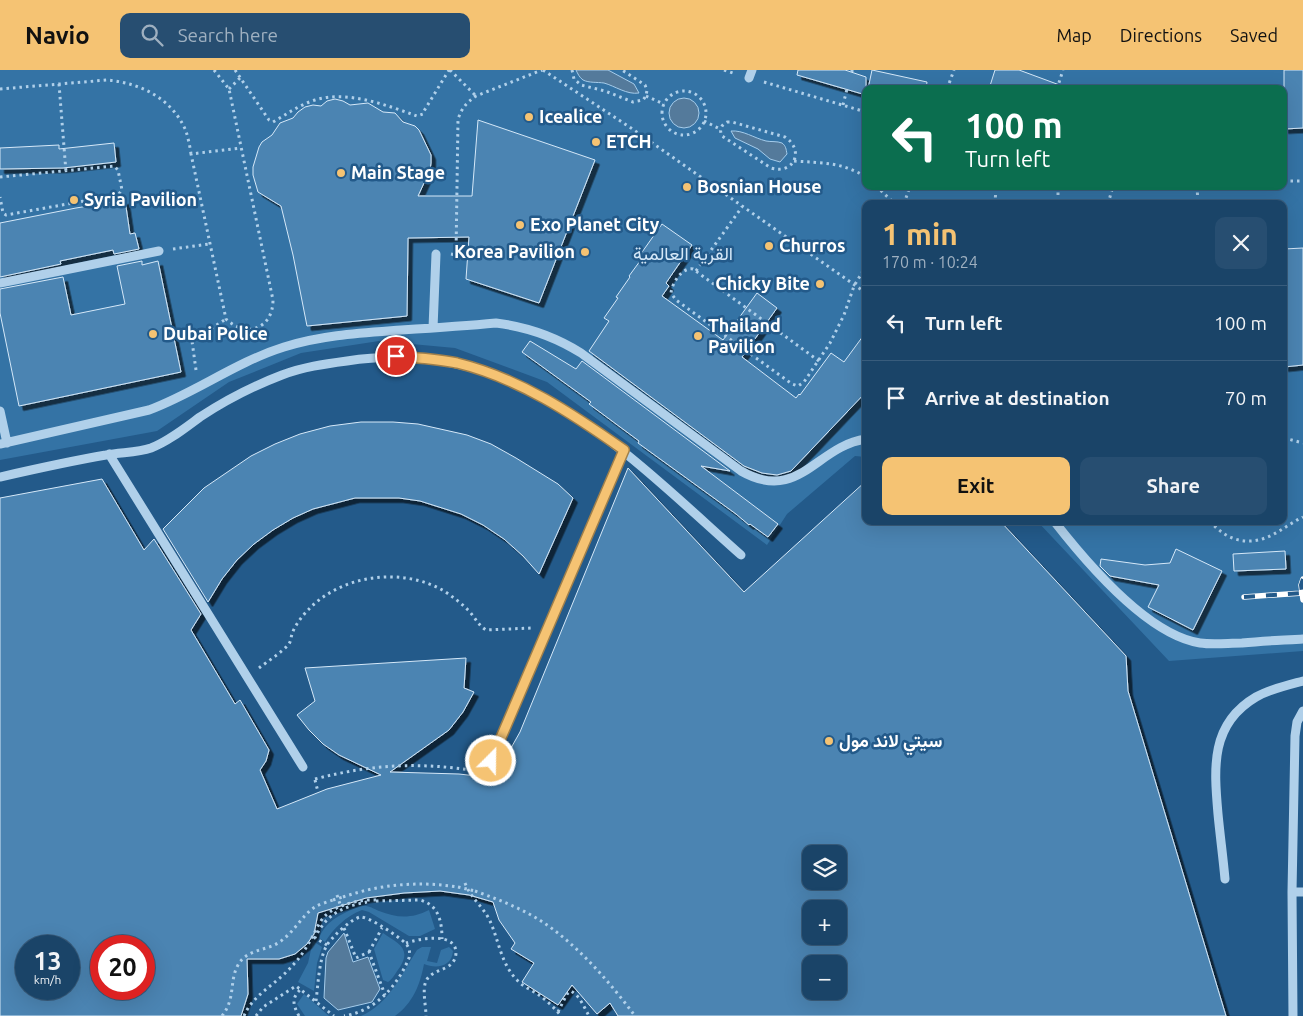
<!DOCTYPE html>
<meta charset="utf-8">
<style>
:root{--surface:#1a4468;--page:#274e71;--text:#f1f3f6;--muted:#9fb0c0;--line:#385c7c;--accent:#f5c373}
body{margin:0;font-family:Ubuntu,Vazirmatn,sans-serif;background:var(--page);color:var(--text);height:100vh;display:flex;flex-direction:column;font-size:19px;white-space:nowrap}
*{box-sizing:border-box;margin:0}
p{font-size:16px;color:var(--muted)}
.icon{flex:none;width:28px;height:28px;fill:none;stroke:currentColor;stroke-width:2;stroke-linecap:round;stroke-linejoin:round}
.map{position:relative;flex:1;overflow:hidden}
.panel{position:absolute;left:862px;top:130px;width:425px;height:325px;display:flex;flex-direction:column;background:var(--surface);border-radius:10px;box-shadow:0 5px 20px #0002,0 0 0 1px var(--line)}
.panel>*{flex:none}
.banner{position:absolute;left:862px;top:15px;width:425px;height:105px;border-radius:10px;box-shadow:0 5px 20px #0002,0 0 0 1px var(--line);background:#0b6e4f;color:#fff;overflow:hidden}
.controls{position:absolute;left:802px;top:775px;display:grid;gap:10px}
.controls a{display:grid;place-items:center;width:45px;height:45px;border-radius:10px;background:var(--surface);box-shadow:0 5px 20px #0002,0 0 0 1px var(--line);font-size:25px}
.speed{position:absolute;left:15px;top:865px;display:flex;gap:10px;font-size:25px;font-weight:700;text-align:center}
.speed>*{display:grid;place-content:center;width:65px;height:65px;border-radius:50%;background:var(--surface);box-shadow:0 5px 20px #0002,0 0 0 1px var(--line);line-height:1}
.speed small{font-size:12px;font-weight:400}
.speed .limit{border:8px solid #d22;background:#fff;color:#111}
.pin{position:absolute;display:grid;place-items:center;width:42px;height:42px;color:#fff;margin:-21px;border:2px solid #fff;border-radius:50%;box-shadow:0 1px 5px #0007}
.me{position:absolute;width:55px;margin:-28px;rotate:23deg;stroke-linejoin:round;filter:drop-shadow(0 0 4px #0008)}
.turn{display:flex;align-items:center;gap:18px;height:105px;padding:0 20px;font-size:22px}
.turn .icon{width:65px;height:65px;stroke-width:2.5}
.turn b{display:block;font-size:35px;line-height:42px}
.round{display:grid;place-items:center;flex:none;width:52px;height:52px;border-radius:10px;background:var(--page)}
.head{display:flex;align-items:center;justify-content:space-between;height:85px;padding:0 20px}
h1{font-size:30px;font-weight:700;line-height:38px;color:var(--accent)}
.primary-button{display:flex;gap:10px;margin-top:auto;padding:10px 20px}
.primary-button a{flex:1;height:58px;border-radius:10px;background:var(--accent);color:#111;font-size:20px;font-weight:700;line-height:58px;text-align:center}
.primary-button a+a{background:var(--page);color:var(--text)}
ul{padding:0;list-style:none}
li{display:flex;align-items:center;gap:15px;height:75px;padding:0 20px;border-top:1px solid var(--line)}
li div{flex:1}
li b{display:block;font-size:19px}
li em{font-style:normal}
header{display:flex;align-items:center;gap:30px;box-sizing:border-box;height:70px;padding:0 25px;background:var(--accent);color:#111}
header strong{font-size:24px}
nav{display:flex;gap:28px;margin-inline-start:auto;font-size:18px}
.search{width:350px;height:45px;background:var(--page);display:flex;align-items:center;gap:12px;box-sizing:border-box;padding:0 18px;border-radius:10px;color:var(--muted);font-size:19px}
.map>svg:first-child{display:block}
.green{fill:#3473a5;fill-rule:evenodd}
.water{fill:#547a9b;stroke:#a5cceb}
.building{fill:#4b84b2;stroke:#d5e8f8;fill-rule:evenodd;filter:url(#shadow)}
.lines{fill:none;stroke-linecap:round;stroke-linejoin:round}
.path{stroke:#b0d0ea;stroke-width:3;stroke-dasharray:2.5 4;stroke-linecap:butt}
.minor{stroke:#b0d0ea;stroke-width:9}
.rail-casing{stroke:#fff;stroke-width:5.5}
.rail{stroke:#235a8a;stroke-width:4;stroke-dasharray:11;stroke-linecap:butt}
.path-bridge{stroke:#b0d0ea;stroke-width:3;stroke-dasharray:2.5 4;stroke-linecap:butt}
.route-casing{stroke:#9f7f4b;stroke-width:12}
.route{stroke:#f5c373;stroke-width:9}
.poi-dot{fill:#f5c373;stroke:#235a8a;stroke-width:2}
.labels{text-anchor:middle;stroke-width:5;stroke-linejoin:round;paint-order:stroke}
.poi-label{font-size:18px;font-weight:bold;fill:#fff;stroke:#235a8a;text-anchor:start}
.park-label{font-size:18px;fill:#d5e8f8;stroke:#235a8a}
</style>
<header>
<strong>Navio</strong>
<div class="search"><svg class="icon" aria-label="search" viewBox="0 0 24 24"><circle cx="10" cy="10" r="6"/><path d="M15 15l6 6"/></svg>Search here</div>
<nav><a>Map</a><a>Directions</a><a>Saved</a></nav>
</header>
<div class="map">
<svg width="1303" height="946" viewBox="0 0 1303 946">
<defs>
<filter id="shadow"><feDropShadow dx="4.5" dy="4.5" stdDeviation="0" flood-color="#0009"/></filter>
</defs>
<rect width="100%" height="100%" fill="#235a8a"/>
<path class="green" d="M0 0H1303V581L1169 591 1037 451H1284V134H866V387L855 386 787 444 767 475 547 312 455 278 379 271 301 283 229 312 157 361 0 390ZM866 19H1284V116H866Z
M360 836C368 835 372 838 379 841 397 848 411 849 429 840L435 859 420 866H409L369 842 362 840C346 846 333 859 325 872L319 868C327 849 342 844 360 836Z
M383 863C397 873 412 878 400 897 396 902 393 909 388 912L383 910 374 879Z
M313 871 322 877 317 893 314 921 298 912 308 893Z
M422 877H431L427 891 437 893 441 880 449 877 453 881C452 897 436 899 424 894 420 915 413 933 395 946H361C390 933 401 905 417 880Z
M304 924 329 946H305L297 934Z"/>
<path class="water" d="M576 0H608L634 14 639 23C627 25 615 16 604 13 597 12 589 13 583 10 579 7 578 4 576 0Z
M669 43a15 15 0 1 1 30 0a15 15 0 1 1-30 0Z
M731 61C743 60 754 68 766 71 771 72 777 71 782 73 786 76 786 79 787 84L780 92 770 89 758 79 735 68Z
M344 863 353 892 368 887 380 919 372 932 338 940 324 928 326 888 328 882Z"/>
<path class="building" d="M798 0H845L866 7V25L797 5Z
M872 0 927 12 926 19H868Z
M995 0H1019L1065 17 1064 19H989Z
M1284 0H1303V58L1284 59Z
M335 29 343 31 350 35 368 33 383 42 395 43 403 52 415 56 419 60 431 85V93L430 100 418 126H472L478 50 595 90 539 233 466 209 469 167 408 168 407 246 307 256 293 185 281 136 258 122 253 105V97L259 77 262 72 272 65 280 53 293 48 298 42 305 37 313 35 321 36 327 31Z
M114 73 116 92 63 98 0 99V78L59 75V79Z
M125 130 130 164 135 163 139 179 114 184 113 180 60 191 61 194 0 207V153L76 138Z
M662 154 692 175 666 213 669 216 662 226 723 270 757 223 777 238 742 287 796 328 799 324 800 325 831 283 844 292 866 262V322L791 401 777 405 762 403 744 396 589 281 609 251 604 248 618 228 616 227 630 207 629 206 643 187 640 185Z
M1303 178V295L1284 297V179Z
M142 191V195L158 191 181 302 19 336 0 243V219L63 207 71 245 125 234 117 196Z
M530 271 576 299 582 291 730 401 701 396 778 454 768 467 750 454 749 455 736 444 638 373 639 371 589 334 591 332 522 282Z
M361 352H393L418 354 467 365 491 374 516 388 558 414 573 428 539 504 523 486 504 469 483 455 461 444 420 431 399 428H355L313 439 293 448 273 460 254 474 237 490 222 509 208 532 163 459 204 418 251 386 275 374 300 364 330 356Z
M628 398 744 522 866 411V451H1000L1126 586 1128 621 1226 946H618L610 933 597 944 572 915 558 935 522 912 534 893 511 879 515 873 499 850 493 832 469 825 440 821 404 823 366 828 318 843 314 864 307 874 295 884 279 889H247L248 924 241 946H0V428L102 409 144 480 154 469 201 544 191 560 235 634 240 630 269 680 266 691 260 700 277 739 327 719 381 705 339 685 323 674 309 660 297 645 315 631 305 598 466 588 464 618 474 622 463 642 449 660 390 702 459 704 494 708 520 662ZM811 784H839V811H811ZM811 839H839V866H811ZM26 876H69V919H26ZM101 876H144V919H101ZM811 894H839V921H811Z
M1176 479 1222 501 1193 560 1148 537 1159 515 1110 506 1100 496 1101 489 1145 495 1170 493Z
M1285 481 1286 499 1234 501 1233 484Z"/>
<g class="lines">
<path class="path" d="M214 0 229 19 273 230C273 259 246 268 226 249L191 84 241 78
M235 0 269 50 273 52C287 44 299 35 315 30 347 20 386 35 417 46L423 44 424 41 449 0
M450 0 476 26
M543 0 631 58 866 223
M572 0 574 9 581 15 605 21 633 32 643 30 646 26 647 20 645 15 622 0
M724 0 736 4
M852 2V0
M764 12 866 42
M59 14 66 102
M0 19 107 10C140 13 172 28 186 61 188 68 190 76 191 84
M229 19 240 8
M947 19 954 0
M1057 19 1063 0
M662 43a22 22 0 1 1 44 0a22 22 0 1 1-44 0Z
M646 26 664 34
M843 35 847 19
M704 51 720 59
M727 52H732L785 67C805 80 794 105 771 98L722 66C719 60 721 55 727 52Z
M794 91C822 93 842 92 866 107
M0 107 114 96 118 100 122 120 118 125 6 145 3 143 0 127
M1284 111H1303
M876 116 895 134
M1058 116V134
M1197 116 1198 134
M904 134 910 116
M995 134 996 116
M1108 134 1113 116
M173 179 209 174
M451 184 456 185 458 49C462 38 466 33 476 26L542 0
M696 201 742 137
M819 291 693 199C682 197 672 213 671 223L676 230 792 314 798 316 804 312 830 273 844 245 854 216 866 196
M196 300 192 271 226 249
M1284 368 1303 373
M1210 451C1224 468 1244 476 1265 468 1279 463 1290 453 1303 447
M259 598C268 591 281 583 289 574 291 571 291 567 292 564 295 555 303 545 309 539 343 504 403 497 444 521 453 527 461 533 468 540 475 547 478 555 486 560L531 558
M477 706 478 701H480
M315 709C373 694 419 692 478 701
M315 710 318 722
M465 813C471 829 483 836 490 851 499 871 501 894 517 910 523 917 532 920 539 925 547 931 555 938 561 946
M475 821C497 829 518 837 538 849 575 872 609 911 635 946
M337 825 341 837
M343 827C381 814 419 811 458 817
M376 831 420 830C439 835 442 852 442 869
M344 858 356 888 369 882 385 925
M406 873C418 869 456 861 456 883 455 902 433 897 426 911 422 920 426 936 426 946
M327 875 315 868C326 844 342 837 367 832
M369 882 382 858
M316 931C318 916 319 888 327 875 332 867 351 849 360 847 368 846 400 867 406 874 410 878 410 883 409 888 397 917 375 941 344 946
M558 942 567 924 571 921C580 926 584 937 589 946
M222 946C236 928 229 911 238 895 247 879 265 881 278 873 294 863 302 845 315 837 320 834 327 832 333 830
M244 946C253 924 277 914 292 896 299 889 305 880 310 871 315 863 319 851 326 845 338 834 362 829 377 830
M256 946 263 937 296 916 334 946
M299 946C293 935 291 928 301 919"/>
<path class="minor" d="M749 8 752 0
M0 213 159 181
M433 258 436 184
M0 341 7 373
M0 374 149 340C195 323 236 292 284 277 322 265 361 263 401 260 433 258 464 256 496 253 528 257 554 266 581 283L741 401C799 434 816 376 866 369
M109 384 303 697
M0 407C35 399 71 391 106 385 121 382 137 383 151 378 169 371 185 358 200 347 226 330 253 316 282 305 303 297 324 294 347 291 517 265 625 382 741 485
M1054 451C1086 492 1148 565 1200 573 1214 575 1228 573 1242 573 1262 571 1283 570 1303 569
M491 691 624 380
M1225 809C1223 787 1220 765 1218 744 1214 698 1210 654 1256 627 1270 619 1288 615 1303 611
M1292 822H1303
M1293 946 1292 822 1295 666 1297 652 1303 641"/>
<defs>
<path id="rail" d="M1303 509 1301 515 1303 530
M1244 527 1303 523"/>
</defs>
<use href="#rail" class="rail-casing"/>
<use href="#rail" class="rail"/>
<path class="path-bridge" d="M458 817 475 821
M333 830 343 827"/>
</g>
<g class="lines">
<defs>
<path id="route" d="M396 286C417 288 437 289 457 293 519 308 573 344 624 380L491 691"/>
</defs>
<use href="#route" class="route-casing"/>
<use href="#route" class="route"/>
</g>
<g class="poi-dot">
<circle cx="529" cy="47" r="5"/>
<circle cx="596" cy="72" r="5"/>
<circle cx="341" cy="103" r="5"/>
<circle cx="687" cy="117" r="5"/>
<circle cx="74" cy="130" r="5"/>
<circle cx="520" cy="155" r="5"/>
<circle cx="769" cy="176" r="5"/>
<circle cx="585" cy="182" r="5"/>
<circle cx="820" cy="214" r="5"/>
<circle cx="153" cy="264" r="5"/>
<circle cx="698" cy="266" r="5"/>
<circle cx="829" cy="671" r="5"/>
</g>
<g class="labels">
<g class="poi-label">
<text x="539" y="53">Icealice</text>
<text x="606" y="78">ETCH</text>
<text x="351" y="109">Main Stage</text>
<text x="697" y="123">Bosnian House</text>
<text x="84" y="136">Syria Pavilion</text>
<text x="530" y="161">Exo Planet City</text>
<text x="779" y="182">Churros</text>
<text x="575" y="188" text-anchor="end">Korea Pavilion</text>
<text x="810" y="220" text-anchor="end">Chicky Bite</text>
<text x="708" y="262">Thailand<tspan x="708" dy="21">Pavilion</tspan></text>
<text x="163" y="270">Dubai Police</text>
<text x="839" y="677">سيتي لاند مول</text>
</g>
<g class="park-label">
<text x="683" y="190">القرية العالمية</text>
</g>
</g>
</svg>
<div class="controls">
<a><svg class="icon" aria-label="layers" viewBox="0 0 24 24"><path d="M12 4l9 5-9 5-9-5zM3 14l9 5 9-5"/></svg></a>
<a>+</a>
<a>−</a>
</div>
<div class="speed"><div>13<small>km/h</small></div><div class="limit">20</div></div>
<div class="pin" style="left:396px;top:286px;background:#d93025"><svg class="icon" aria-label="arrive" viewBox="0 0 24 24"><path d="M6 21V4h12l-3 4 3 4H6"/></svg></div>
<svg class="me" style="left:491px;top:691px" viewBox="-20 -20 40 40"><circle r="17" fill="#f5c373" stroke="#fff" stroke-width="3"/><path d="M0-11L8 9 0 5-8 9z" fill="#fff"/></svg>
<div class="banner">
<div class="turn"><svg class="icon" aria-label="left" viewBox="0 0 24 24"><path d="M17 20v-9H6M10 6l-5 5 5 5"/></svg><div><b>100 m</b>Turn left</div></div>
</div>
<section class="panel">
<div class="head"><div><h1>1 min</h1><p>170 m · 10:24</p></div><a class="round"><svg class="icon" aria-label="close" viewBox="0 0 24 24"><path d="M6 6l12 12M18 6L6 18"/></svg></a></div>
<ul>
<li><svg class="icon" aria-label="left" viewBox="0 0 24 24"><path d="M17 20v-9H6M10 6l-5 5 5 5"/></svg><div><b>Turn left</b></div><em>100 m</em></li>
<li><svg class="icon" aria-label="arrive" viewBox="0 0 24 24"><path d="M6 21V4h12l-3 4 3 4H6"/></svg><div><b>Arrive at destination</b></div><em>70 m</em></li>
</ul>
<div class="primary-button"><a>Exit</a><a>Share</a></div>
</section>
</div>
